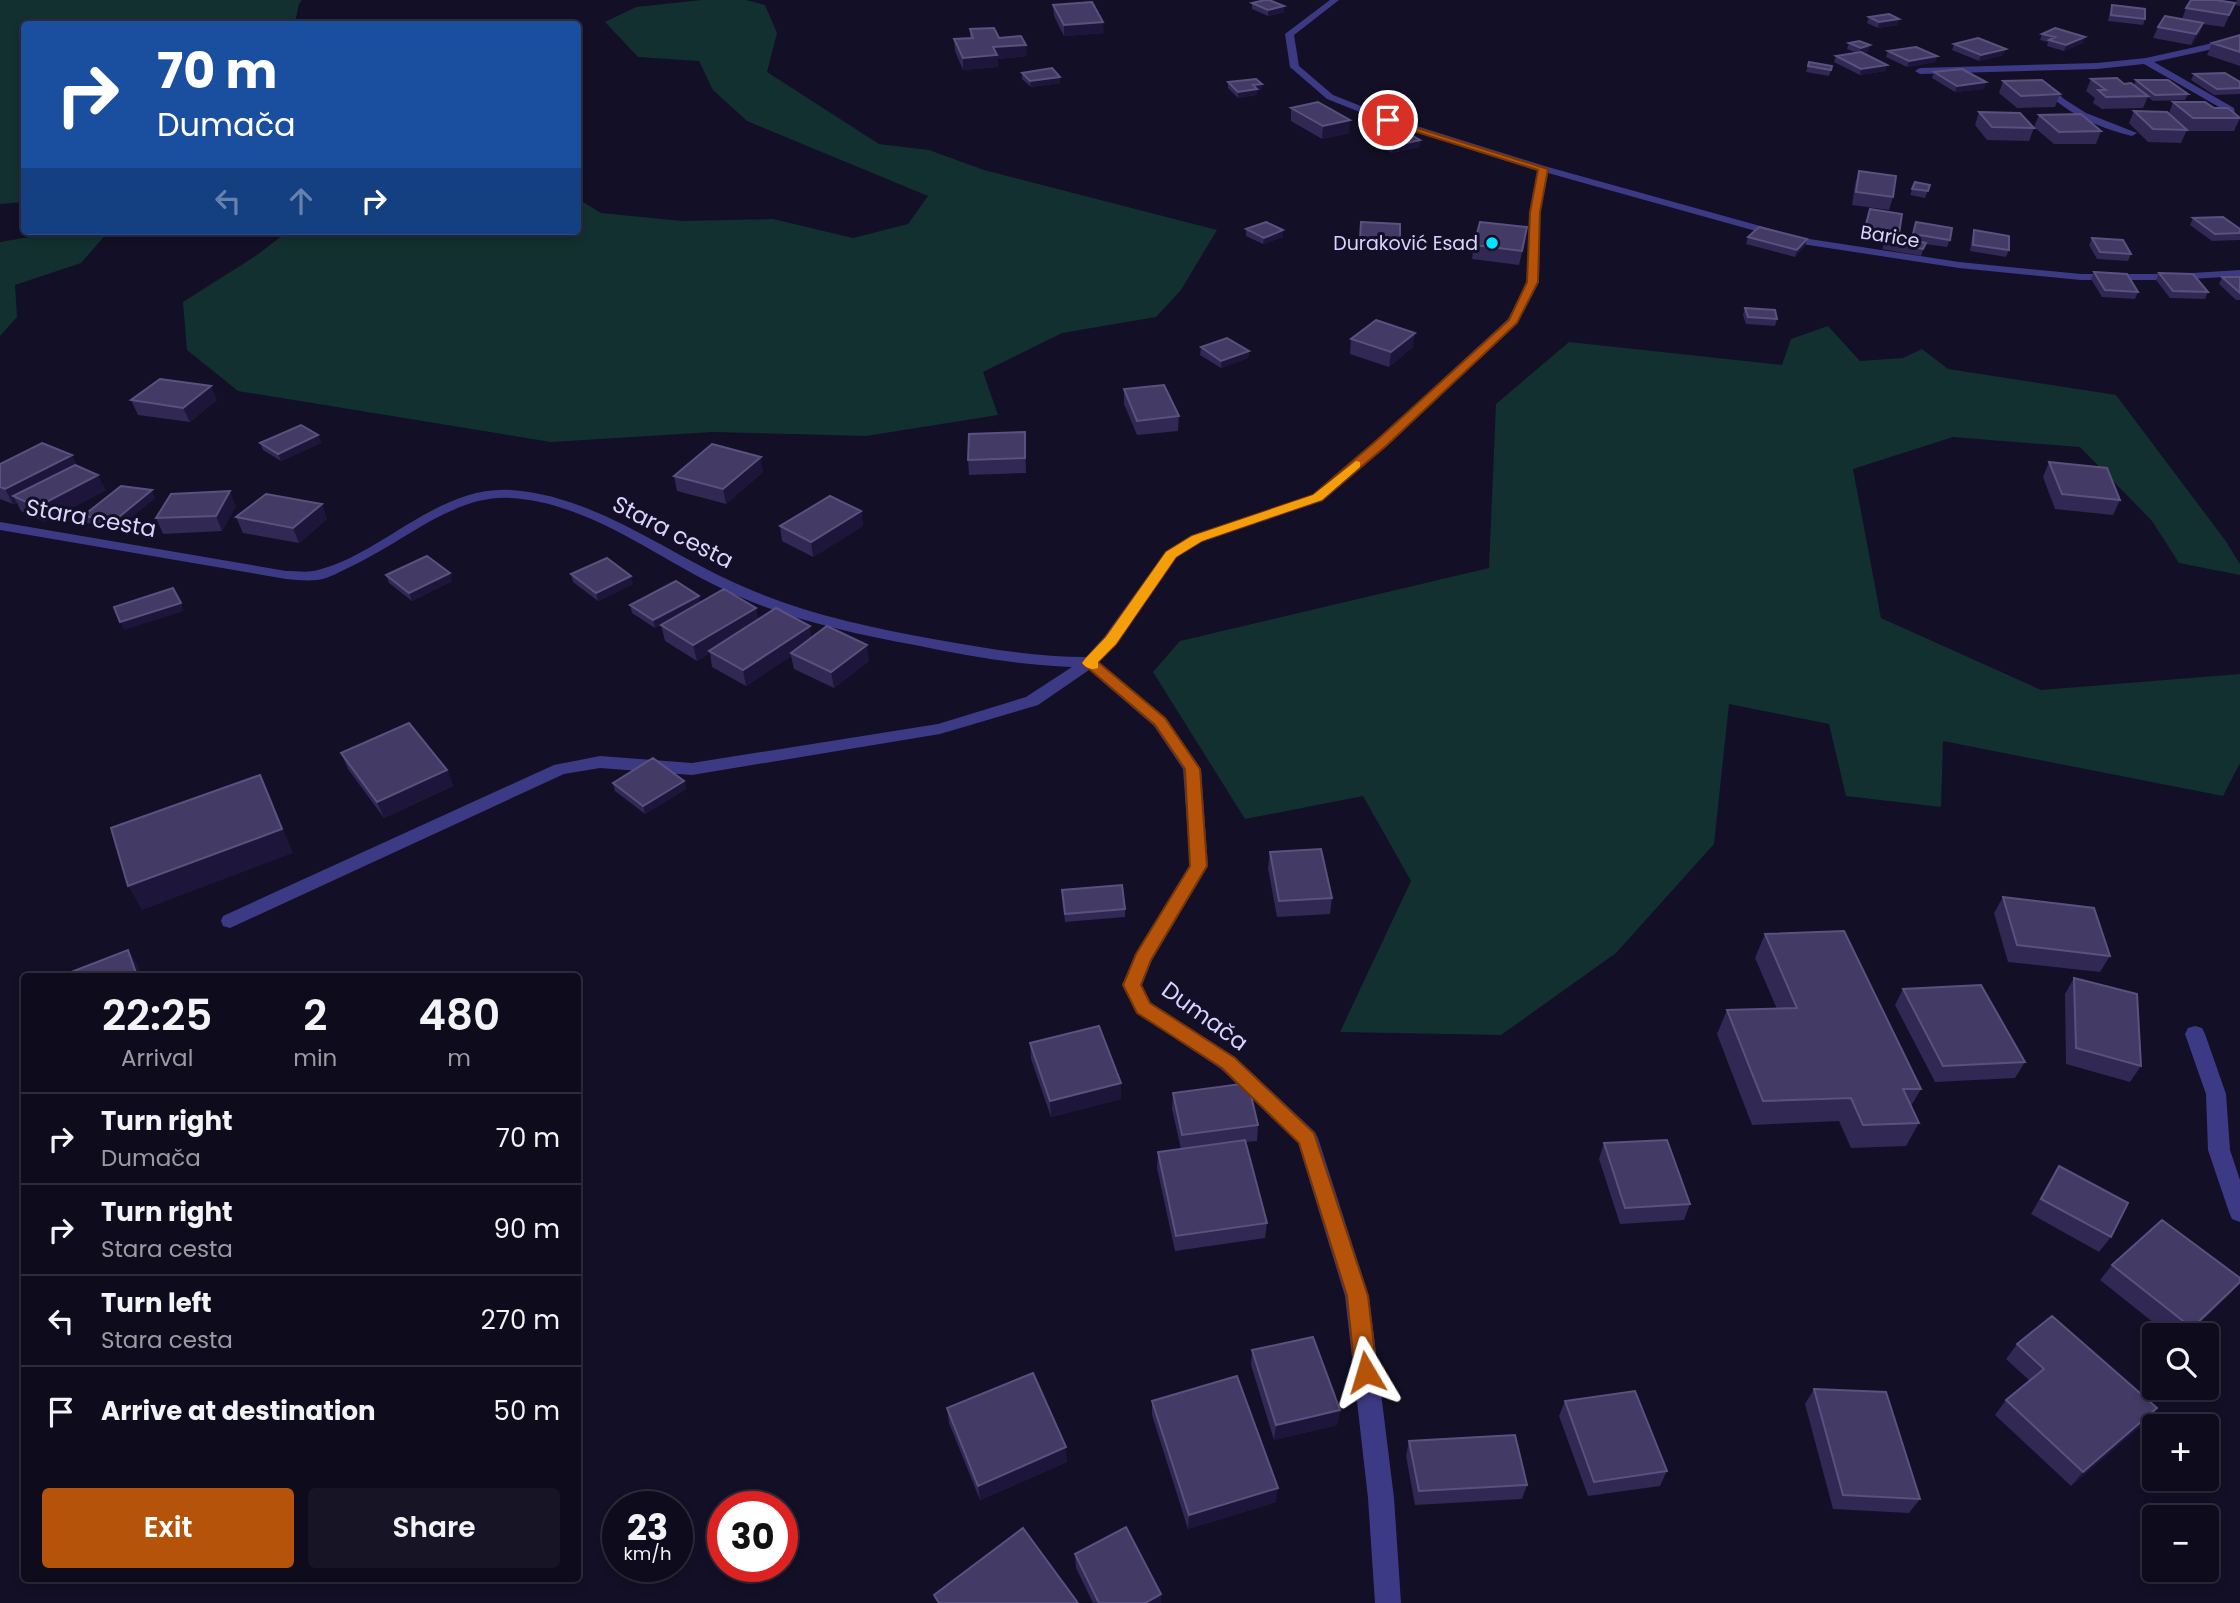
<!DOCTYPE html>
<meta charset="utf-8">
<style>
:root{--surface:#0e0b1c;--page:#171425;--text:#f1f3f6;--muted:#9b9ba3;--line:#2e2b3b;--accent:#b45309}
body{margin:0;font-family:Poppins,sans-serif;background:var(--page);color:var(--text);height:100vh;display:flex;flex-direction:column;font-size:26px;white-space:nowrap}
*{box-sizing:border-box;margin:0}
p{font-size:23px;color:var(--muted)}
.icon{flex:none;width:38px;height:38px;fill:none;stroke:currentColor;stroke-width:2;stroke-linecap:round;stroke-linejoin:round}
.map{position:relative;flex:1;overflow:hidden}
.sheet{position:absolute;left:21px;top:973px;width:560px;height:609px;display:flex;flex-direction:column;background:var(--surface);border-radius:7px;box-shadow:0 4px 10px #0003,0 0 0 2px var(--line)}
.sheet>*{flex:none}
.hud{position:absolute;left:21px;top:21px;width:560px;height:214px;border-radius:7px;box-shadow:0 4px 10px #0003,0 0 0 2px var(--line);background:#1a4fa0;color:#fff;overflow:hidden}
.tools{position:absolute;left:2142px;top:1323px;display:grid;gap:14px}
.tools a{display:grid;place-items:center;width:77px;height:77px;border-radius:7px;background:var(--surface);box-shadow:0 4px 10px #0003,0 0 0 2px var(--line);font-size:35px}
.speed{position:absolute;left:602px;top:1491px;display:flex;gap:14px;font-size:35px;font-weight:700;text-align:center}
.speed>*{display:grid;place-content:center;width:91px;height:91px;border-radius:50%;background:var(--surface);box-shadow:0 4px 10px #0003,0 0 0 2px var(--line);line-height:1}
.speed small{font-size:18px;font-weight:400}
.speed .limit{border:10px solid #d22;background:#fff;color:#111}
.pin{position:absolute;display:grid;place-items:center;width:60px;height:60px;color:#fff;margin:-30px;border:4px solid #fff;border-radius:50%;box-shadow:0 2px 7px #0007}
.me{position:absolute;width:77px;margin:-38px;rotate:353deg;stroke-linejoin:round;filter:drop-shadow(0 0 5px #0008)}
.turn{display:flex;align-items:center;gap:24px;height:147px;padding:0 21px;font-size:32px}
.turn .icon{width:91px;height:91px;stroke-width:2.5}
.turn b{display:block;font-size:49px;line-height:60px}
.lanes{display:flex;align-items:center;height:66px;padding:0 21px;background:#0003;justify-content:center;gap:35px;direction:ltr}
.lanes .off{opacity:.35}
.eta{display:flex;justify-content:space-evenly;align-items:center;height:119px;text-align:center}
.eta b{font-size:42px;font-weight:600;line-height:49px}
.action{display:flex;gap:14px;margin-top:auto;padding:14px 21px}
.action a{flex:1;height:80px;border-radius:7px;background:var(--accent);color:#fff;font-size:28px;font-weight:600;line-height:80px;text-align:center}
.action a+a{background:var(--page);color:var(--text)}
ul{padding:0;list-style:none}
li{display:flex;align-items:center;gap:21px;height:91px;padding:0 21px;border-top:2px solid var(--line)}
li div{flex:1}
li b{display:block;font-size:26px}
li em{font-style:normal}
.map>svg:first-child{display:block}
.green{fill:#12302f}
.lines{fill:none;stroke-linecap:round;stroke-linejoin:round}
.minor{fill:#3d3a85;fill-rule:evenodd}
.wall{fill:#312854}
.shaded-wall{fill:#1d163a}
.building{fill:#433a66;stroke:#5a527e;stroke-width:2}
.route{fill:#b45309;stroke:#753606;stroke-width:2}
.slow{fill:#f59e0b}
.poi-dot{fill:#00e5ff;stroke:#130f26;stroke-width:2.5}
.labels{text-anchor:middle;stroke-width:6;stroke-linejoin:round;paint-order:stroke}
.far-street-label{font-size:19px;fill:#d9d4ff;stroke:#130f26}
.far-poi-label{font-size:19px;fill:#d9d4ff;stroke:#130f26;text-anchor:end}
.street-label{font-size:23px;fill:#d9d4ff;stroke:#130f26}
</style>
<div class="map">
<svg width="2240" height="1603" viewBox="0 0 2240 1603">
<rect width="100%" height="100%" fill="#130f26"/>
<path class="green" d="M0 0H302L299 4 295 22 308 24H24V202L0 204Z
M702 0H746L765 5 777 33 767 72 879 144 929 150 984 170 1217 230 1181 290 1156 317 1062 333 983 372 998 415 866 436 713 432 551 442 238 391 187 350 183 302 257 255 288 231H578V199L601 213 682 221 773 219 853 238 908 224 928 196 747 121 713 90 699 61 638 57 605 22 636 7Z
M64 231H109L81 263 15 285 17 317 0 336V242Z
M1828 326 1860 361 1903 358 1922 349 1948 369 2116 395 2225 540 2240 564V575L2179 563 2152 521 2080 447 1953 437 1853 469 1881 618 2041 690 2240 674V763L2223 796 1943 741 1941 807 1846 796 1829 724 1729 704 1714 844 1616 953 1501 1035 1340 1032 1411 881 1363 796 1245 819 1153 672 1180 641 1489 568 1496 404 1569 342 1782 365 1791 339Z"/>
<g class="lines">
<path class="minor" d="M1330 0H1339L1294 35 1299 66 1333 95 1391 118 1548 167 1803 238 1959 262 2081 274H2176L2240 270V276L2176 280H2081L1959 268 1802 244 1548 173 1540 212 1539 282 1517 324 1387 446 1323 501 1202 541 1176 557 1116 643 1099 662 1166 718 1201 769 1208 866 1152 960 1142 985 1151 1003 1235 1057 1315 1132 1318 1138 1369 1296 1394 1498 1401 1603H1375L1368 1498 1345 1296 1298 1143 1221 1069 1137 1013 1122 985 1136 954 1190 866 1183 769 1154 726 1089 670 1038 705 940 734 692 775 600 768 564 774 230 928 223 926 221 921 223 916 554 765 600 756 692 763 938 724 1026 697 1072 667C1019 665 967 656 915 645 850 633 783 618 723 589 655 557 588 502 510 498 453 495 402 543 352 566 341 571 330 578 318 580 307 581 296 580 286 579L0 530V522L286 571C296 571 308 573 318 570 382 554 439 485 511 490 594 496 662 550 735 583 798 612 866 627 933 639 984 648 1034 657 1086 657L1104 637 1166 551 1192 535 1313 495 1377 440 1508 319 1527 282 1530 212 1538 171 1385 122 1327 99 1290 67 1285 34Z
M2240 37V43L2154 62 2234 108 2237 124 2232 127 2227 124 2226 111 2144 64 2097 69 1920 74 1915 71 1920 68 2097 63 2146 58Z
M2038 81H2044L2064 99 2086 113 2137 133 2132 136C2095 127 2065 112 2038 85Z
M2195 1026 2202 1028 2205 1034 2226 1094 2230 1150 2240 1180V1222L2232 1219 2229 1212 2208 1150 2206 1094 2185 1034 2188 1028Z"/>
</g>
<path class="wall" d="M2237 0H2240V6L2235 5Z
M1252 3 1284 6V12L1268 16 1252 9Z
M2235 3 2224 27 2203 24 2199 34 2191 45 2153 38 2158 27 2182 19 2186 8Z
M1053 5 1104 33 1064 36 1054 16Z
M2112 5 2145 19 2143 25 2108 21 2110 11Z
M1869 17 1898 25 1878 28 1867 23Z
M970 29 999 38 1027 56 997 59 998 67 963 70 955 51 954 39 970 38Z
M2042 34 2083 43 2064 51 2047 46 2048 42 2040 40Z
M2240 35V66L2207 55 2212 43Z
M1849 43 1869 51 1862 53 1887 65 1885 71 1860 75 1834 62 1836 56 1857 53 1847 49Z
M1954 44 2003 55 1979 61 1952 50Z
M1888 51 1937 56 1935 62 1907 67 1886 57Z
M1809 62 1832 66 1829 76 1806 72Z
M1934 72 1986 82 1984 89 1955 92 1932 78Z
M1022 73 1060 83 1031 87 1022 79Z
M2194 74 2240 82V94L2214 95 2191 80Z
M2091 79 2134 85 2136 80 2188 94 2185 100 2153 101 2148 97 2143 108 2102 109 2093 103 2095 98 2086 91Z
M2003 81 2060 94 2055 107 2017 108 1999 93Z
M1228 82 1262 84 1261 90 1257 91 1256 95 1238 98 1228 88Z
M2173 102 2214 108 2240 118 2234 131H2188L2182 125 2187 130 2181 143 2148 142 2129 123 2134 111 2169 113Z
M1291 108 1349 133 1322 139 1291 121Z
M1979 112 2034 128 2029 141 1987 140 1975 125Z
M2039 115 2101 131 2096 144H2054L2034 127Z
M1374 135 1420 140 1419 147 1392 153 1374 141Z
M1859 171 1893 197 1889 210 1852 205 1855 184Z
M1915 182 1930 185 1925 198 1910 195Z
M1870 209 1899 234 1897 237 1911 240 1916 222 1950 240 1947 247 1925 244 1921 256 1882 249 1886 239 1863 235Z
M2193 218 2240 229V240L2212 241 2190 225Z
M1361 222 1400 242 1399 248 1359 246Z
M1246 229 1283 230V237L1263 244 1246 236Z
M1974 230 2009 250 2006 257 1970 251 1972 237Z
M1748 237 1807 239 1805 246 1795 257 1746 244Z
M2092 238 2131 254 2128 261 2097 259 2089 245Z
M1525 241 1519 265 1472 259 1474 245Z
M2094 272 2138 292 2135 299 2102 297 2091 279Z
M2159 273 2208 292 2205 299 2170 298 2156 280Z
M2222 277H2240V300H2236L2219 284Z
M1745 308 1777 319 1775 326 1746 324 1743 315Z
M1351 339 1413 347 1389 367 1350 354Z
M1201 347 1249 351 1248 358 1221 368 1200 355Z
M1124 389 1179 416 1178 431 1137 435 1124 404Z
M131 400H217L190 422 138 415Z
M1025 432 1026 473 969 475 968 460Z
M318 435 321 443 281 461 263 450 260 443Z
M2049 462 2120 500 2113 515 2055 509 2043 477Z
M0 464 77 466 106 490 45 522 21 511 17 503 13 504 0 499Z
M763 472 726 504 677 491 674 476Z
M155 498 118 528 87 523 83 516Z
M236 506 222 531 163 534 156 518Z
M861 511 863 526 813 557 782 541 780 526Z
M236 517 327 519 299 543 243 533Z
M571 574 633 584 598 601 573 582Z
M386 575 452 581 412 601 389 583Z
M701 602 756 608 758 620 812 638 869 661 834 688 794 669 791 656 746 686 712 667 710 653 697 661 665 641 661 625 676 617 655 628 632 613 630 605Z
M341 753 447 770 453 786 384 818 348 769Z
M684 781 686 789 645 814 615 791 613 783Z
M1270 852 1332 898 1330 914 1277 917 1268 868Z
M1062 890 1125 909V917L1065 922Z
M2003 897 2110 956 2100 972 2008 962 1994 913Z
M1765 934 1921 1089 1911 1106 1919 1123 1906 1146 1851 1148 1839 1121 1752 1125 1717 1034 1727 1010 1777 1009 1755 958Z
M2074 978 2141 1066 2130 1082 2066 1064 2065 994Z
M1903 989 2025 1062 2015 1078 1935 1082 1895 1005Z
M1030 1043 1121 1099 1051 1117 1031 1059Z
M1173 1093 1258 1125 1257 1141 1245 1142 1267 1223 1265 1238 1175 1251 1157 1168 1158 1152 1181 1149 1172 1109Z
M1604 1143 1690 1204 1684 1220 1620 1224 1599 1159Z
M2059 1166 2111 1237 2099 1252 2031 1214 2049 1182Z
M2112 1265 2240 1282 2229 1295 2187 1335H2169L2100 1280Z
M2017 1344 2157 1408 2144 1423 2071 1486 1995 1415 2006 1400 2030 1381 2006 1359Z
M1252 1350 1340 1410 1337 1425 1274 1440 1251 1365Z
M1814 1389 1920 1499 1909 1513 1833 1509 1805 1404Z
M1152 1401 1276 1502 1188 1529 1152 1415Z
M1565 1401 1667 1471 1660 1486 1588 1496 1559 1416Z
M947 1408 1067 1462 980 1500 949 1423Z
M1409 1441 1527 1485 1522 1499 1415 1505 1406 1456Z
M1075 1554 1161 1594V1603H1093L1076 1568Z"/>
<path class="shaded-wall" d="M1284 6V12L1268 16V10Z
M1899 19 1898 25 1878 28 1879 22Z
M1103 22 1104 33 1064 36V25Z
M2203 23 2199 34 2191 45 2196 34Z
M2085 37 2083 43 2064 51 2066 45Z
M1026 45 1027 56 997 59 998 67 963 70V58L993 47Z
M1870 45 1869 51 1859 54 1861 48Z
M2006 49 2003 55 1979 61 1981 55Z
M1937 56 1935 62 1907 67 1909 61Z
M1887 65 1885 71 1860 75 1861 69Z
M1060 77V83L1031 87 1030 81Z
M1986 82 1984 89 1955 92 1957 86Z
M1262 84 1261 90 1257 91 1256 95 1238 98V92L1253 85Z
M1350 120 1349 133 1322 139 1323 126Z
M1420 140 1419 147 1392 153 1393 146Z
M1283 230V237L1263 244 1264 238Z
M1807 239 1805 246 1795 257 1797 250Z
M1415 333 1413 347 1389 367 1391 352Z
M1249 351 1248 358 1221 368V361Z
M211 386 217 400 190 422 183 408Z
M318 435 321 443 281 461 278 454Z
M72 455 79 469 13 496 17 503 13 504 5 489Z
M761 457 763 472 726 504 723 489Z
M98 475 106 490 45 522 37 507Z
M152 490 155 498 118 528 114 521Z
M230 491 236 506 222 531 216 516Z
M322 504 327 519 299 543 293 528Z
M861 511 863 526 813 557 811 542Z
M450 573 452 581 412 601 409 593Z
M631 576 633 584 598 601 596 593Z
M699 596 701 603 655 628 653 620Z
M181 603 184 611 124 630 120 622Z
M756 608 759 623 709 651 710 653 697 661 693 645Z
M810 626 812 642 791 653V656L746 686 743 670Z
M867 645 869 661 834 688 831 672Z
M447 770 453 786 384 818 377 802Z
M260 775 271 799 293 853 142 910 128 886Z
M684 781 686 789 645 814 643 806Z
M128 950 138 966 141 976H137Z
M1121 1083V1099L1051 1117 1050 1101Z
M2240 1282 2229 1295 2187 1335H2185L2192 1328Z
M2157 1408 2144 1423 2071 1486 2083 1472Z
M1340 1410 1337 1425 1274 1440 1276 1425Z
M1066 1447 1067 1462 980 1500 978 1486Z
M1278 1488 1276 1502 1188 1529 1189 1515Z
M1161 1594V1603H1145Z"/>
<path class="building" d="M1265 0H1269L1284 6 1268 10 1252 3Z
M2191 0H2216L2235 3 2229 15 2186 8Z
M1092 2 1103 22 1064 25 1053 5Z
M2112 5 2145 9V19L2111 15Z
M1889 14 1899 19 1879 22 1869 17Z
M2165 16 2203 23 2196 34 2158 27Z
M994 28 999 38 1021 36 1026 45 993 47 997 55 963 58 954 39 973 38 970 29Z
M2055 28 2085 37 2066 45 2049 40 2055 37 2042 34Z
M2240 35V52L2212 43Z
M1978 38 2006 49 1981 55 1954 44Z
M1859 41 1870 45 1861 48 1849 43Z
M1916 47 1937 56 1909 61 1888 51Z
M1861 52 1887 65 1861 69 1836 56Z
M1809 62 1832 66 1831 70 1808 66Z
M1052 68 1060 77 1030 81 1022 73Z
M1962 69 1986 82 1957 86 1934 72Z
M2225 73 2240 82V88L2217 89 2194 74Z
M2117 78 2124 84 2131 83 2148 96 2106 97 2098 90H2106L2091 79Z
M1256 79 1262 84 1253 85 1257 89 1238 92 1228 82Z
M2042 80 2060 94 2021 96 2003 81Z
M2136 80H2168L2188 94 2155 95Z
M1318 102 1350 120 1323 126 1291 108Z
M2173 102H2205L2214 108H2228L2240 118H2193Z
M2134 111 2167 112 2187 130 2153 129Z
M1979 112 2020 113 2034 128 1992 127Z
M2081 114 2101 131 2059 132 2039 115Z
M1401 129 1420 140 1393 146 1374 135Z
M1859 171 1896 176 1893 197 1856 192Z
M1915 182 1930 185 1928 191 1912 189Z
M1870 209 1902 214 1899 234 1865 228Z
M2223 217 2240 229V233L2215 234 2193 218Z
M1266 222 1283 230 1264 238 1246 229Z
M1361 222 1400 224V242L1360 239Z
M1480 222 1527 227 1522 251 1474 245Z
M1916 222 1952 228 1950 240 1913 234Z
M1759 227 1807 239 1797 250 1748 237Z
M1974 230 2009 236V250L1973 245Z
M1888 235 1926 243 1923 249 1885 242Z
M2092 238 2123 240 2131 254 2100 252Z
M2094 272 2127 274 2138 292 2105 290Z
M2159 273 2193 274 2208 292 2173 291Z
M2222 277H2240V293Z
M1745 308 1775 310 1777 319 1748 317Z
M1376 320 1415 333 1391 352 1351 339Z
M1227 338 1249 351 1221 361 1201 347Z
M160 379 211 386 183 408 131 400Z
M1164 385 1179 416 1137 421 1124 389Z
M301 425 318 435 278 454 260 443Z
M1025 432V458L968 460 969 434Z
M42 443 72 455 5 489 0 487V464Z
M712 444 761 457 723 489 674 476Z
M2049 462 2107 468 2120 500 2062 494Z
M75 465 98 475 37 507 13 496Z
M121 486 152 490 114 521 83 516Z
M230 491 216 516 156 518 171 494Z
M266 494 322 504 293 528 236 517Z
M830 496 861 511 811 542 780 526Z
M427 556 450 573 409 593 386 575Z
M607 558 631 576 596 593 571 574Z
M676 581 699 596 653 620 630 605Z
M173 588 181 603 120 622 114 607Z
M724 589 756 608 693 645 661 625Z
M776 608 810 626 743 670 709 651Z
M827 626 867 645 831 672 791 653Z
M409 723 447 770 377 802 341 753Z
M653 758 684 781 643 806 613 783Z
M260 775 282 829 128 886 111 828Z
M1321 849 1332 898 1279 901 1270 852Z
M1122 885 1125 909 1065 914 1062 890Z
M2003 897 2094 908 2110 956 2017 945Z
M1844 931 1921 1089H1903L1919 1123 1863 1125 1851 1098 1763 1101 1727 1010 1797 1008 1765 934Z
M128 950 137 976H61Z
M2074 978 2137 994 2141 1066 2076 1048Z
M1981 985 2025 1062 1943 1066 1903 989Z
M1099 1026 1121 1083 1050 1101 1030 1043Z
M1248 1083 1258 1125 1182 1135 1173 1093Z
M1245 1140 1267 1223 1176 1236 1158 1152Z
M1667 1140 1690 1204 1625 1208 1604 1143Z
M2059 1166 2128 1203 2111 1237 2041 1199Z
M2162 1220 2240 1278V1282L2192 1328 2112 1265Z
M2052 1316 2157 1408 2083 1472 2006 1400 2044 1369 2017 1344Z
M1313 1337 1340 1410 1276 1425 1252 1350Z
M1033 1373 1066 1447 978 1486 947 1408Z
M1237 1376 1278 1488 1189 1515 1152 1401Z
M1814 1389 1886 1392 1920 1499 1843 1495Z
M1635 1391 1667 1471 1594 1482 1565 1401Z
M1515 1435 1527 1485 1419 1491 1409 1441Z
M1126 1527 1161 1594 1145 1603H1099L1075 1554Z
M1023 1528 1078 1603H939L934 1595Z"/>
<path class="route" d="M1385 118 1548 169 1540 212 1538 282 1517 323 1386 446 1322 500 1202 541 1176 557 1116 644 1098 662 1165 718 1200 769 1207 866 1151 960 1141 985 1150 1003 1235 1058 1314 1133 1368 1296 1377 1372 1374 1379 1366 1382 1359 1379 1355 1372 1347 1296 1299 1143 1222 1068 1137 1013 1123 985 1136 954 1190 866 1185 769 1155 725 1082 663 1106 637 1166 552 1192 536 1313 495 1377 440 1509 320 1527 282 1530 212 1538 170 1385 122Z"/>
<path class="slow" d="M1356 461 1360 462V467L1322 500 1202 541 1176 557 1116 644 1098 662V668C1091 670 1087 669 1082 663L1085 659 1106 637 1166 552 1192 536 1313 495Z"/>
<circle class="poi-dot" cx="1492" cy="243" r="7"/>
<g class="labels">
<g class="far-street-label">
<text transform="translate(1890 236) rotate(9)" y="7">Barice</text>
</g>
<g class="far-poi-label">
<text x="1478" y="250">Duraković Esad</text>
</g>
<g class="street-label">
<text transform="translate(91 518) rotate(10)" y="8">Stara cesta</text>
<text transform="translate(673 532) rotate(27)" y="8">Stara cesta</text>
<text transform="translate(1205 1016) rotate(36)" y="8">Dumača</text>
</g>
</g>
</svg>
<div class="tools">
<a><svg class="icon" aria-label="search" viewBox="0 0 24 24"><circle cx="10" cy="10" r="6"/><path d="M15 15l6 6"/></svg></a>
<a>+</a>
<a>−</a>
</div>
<div class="speed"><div>23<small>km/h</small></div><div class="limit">30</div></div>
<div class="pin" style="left:1388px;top:120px;background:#d93025"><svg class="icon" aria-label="arrive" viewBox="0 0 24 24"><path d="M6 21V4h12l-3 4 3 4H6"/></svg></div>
<svg class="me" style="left:1366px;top:1372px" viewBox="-20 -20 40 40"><path d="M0-17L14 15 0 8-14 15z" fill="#b45309" stroke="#fff" stroke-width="4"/></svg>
<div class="hud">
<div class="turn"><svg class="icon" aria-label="right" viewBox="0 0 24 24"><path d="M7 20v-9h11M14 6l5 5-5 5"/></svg><div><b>70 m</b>Dumača</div></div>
<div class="lanes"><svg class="icon off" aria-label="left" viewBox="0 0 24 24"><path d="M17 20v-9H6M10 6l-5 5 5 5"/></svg><svg class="icon off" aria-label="ahead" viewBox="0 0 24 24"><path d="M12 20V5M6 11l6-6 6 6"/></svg><svg class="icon" aria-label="right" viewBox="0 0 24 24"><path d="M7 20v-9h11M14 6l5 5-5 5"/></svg></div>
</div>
<section class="sheet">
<div class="eta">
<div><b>22:25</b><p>Arrival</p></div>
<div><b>2</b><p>min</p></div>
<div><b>480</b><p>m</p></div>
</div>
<ul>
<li><svg class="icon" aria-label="right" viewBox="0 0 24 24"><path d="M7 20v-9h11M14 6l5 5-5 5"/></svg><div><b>Turn right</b><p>Dumača</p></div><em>70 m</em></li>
<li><svg class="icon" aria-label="right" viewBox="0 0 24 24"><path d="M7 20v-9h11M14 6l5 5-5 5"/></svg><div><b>Turn right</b><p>Stara cesta</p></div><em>90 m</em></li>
<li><svg class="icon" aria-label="left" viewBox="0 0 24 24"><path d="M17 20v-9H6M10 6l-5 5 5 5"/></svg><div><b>Turn left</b><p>Stara cesta</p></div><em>270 m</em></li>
<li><svg class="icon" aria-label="arrive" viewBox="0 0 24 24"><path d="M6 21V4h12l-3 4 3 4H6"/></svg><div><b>Arrive at destination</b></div><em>50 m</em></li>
</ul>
<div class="action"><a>Exit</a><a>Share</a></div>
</section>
</div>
